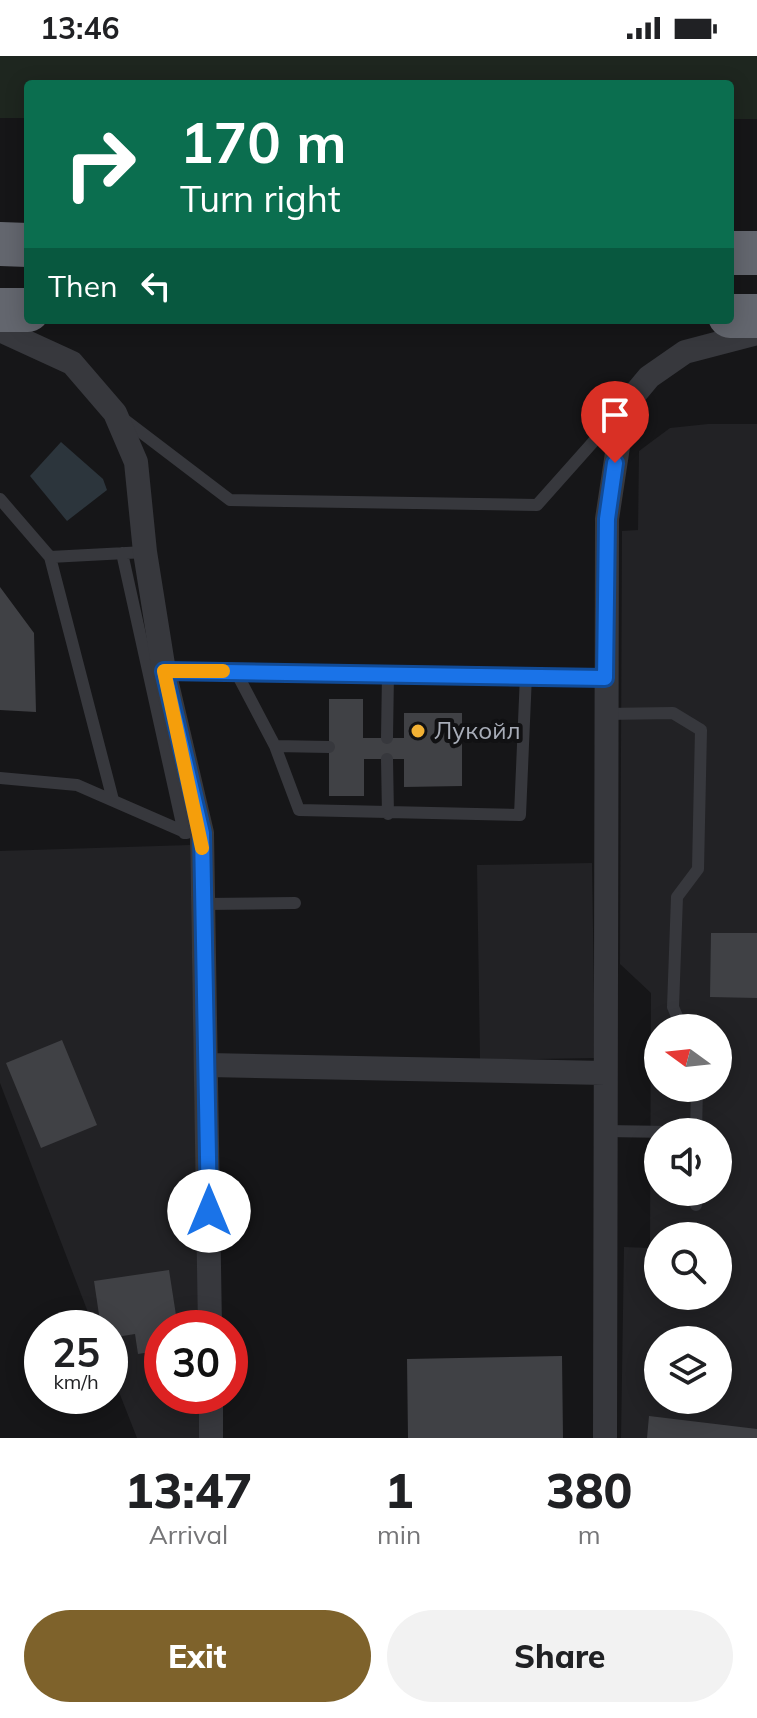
<!DOCTYPE html>
<meta charset="utf-8">
<style>
:root{--surface:#fff;--page:#f2f2f2;--text:#202124;--muted:#757577;--accent:#7e622b}
body{margin:0;font-family:Mulish,sans-serif;background:var(--page);color:var(--text);height:100vh;display:flex;flex-direction:column;font-size:30px;white-space:nowrap}
*{box-sizing:border-box;margin:0}
p{font-size:26px;color:var(--muted)}
.icon{flex:none;width:44px;height:44px;fill:none;stroke:currentColor;stroke-width:2;stroke-linecap:round;stroke-linejoin:round}
.map{position:relative;height:1382px;overflow:hidden}
.drawer{display:flex;flex-direction:column;background:var(--surface);flex:1}
.drawer>*{flex:none}
.top-card{position:absolute;left:24px;top:24px;width:710px;height:244px;border-radius:8px;box-shadow:0 4px 20px #0003;background:#0b6e4f;color:#fff;overflow:hidden}
.needle{width:52px;rotate:285deg}
.controls{position:absolute;left:644px;top:958px;display:grid;gap:16px}
.controls a{display:grid;place-items:center;width:88px;height:88px;border-radius:50%;background:var(--surface);box-shadow:0 4px 20px #0003;font-size:40px}
.speed{position:absolute;left:24px;top:1254px;display:flex;gap:16px;font-size:40px;font-weight:700;text-align:center}
.speed>*{display:grid;place-content:center;width:104px;height:104px;border-radius:50%;background:var(--surface);box-shadow:0 4px 20px #0003;line-height:1}
.speed small{font-size:20px;font-weight:400}
.speed .limit{border:12px solid #d22;background:#fff;color:#111}
.pin{position:absolute;display:grid;place-items:center;width:68px;height:68px;color:#fff;margin:-82px -34px;border-radius:50% 50% 50% 0;rotate:-45deg;box-shadow:0 0 8px #0007}
.pin .icon{rotate:45deg}
.me{position:absolute;width:88px;margin:-44px;rotate:0deg;stroke-linejoin:round;filter:drop-shadow(0 0 6px #0008)}
.turn{display:flex;align-items:center;gap:28px;height:168px;padding:0 24px;font-size:36px}
.turn .icon{width:104px;height:104px;stroke-width:2.5}
.turn b{display:block;font-size:56px;line-height:68px}
.then{display:flex;align-items:center;height:76px;padding:0 24px;background:#0003;gap:16px;font-size:30px}
.eta{display:flex;justify-content:space-evenly;align-items:center;height:136px;text-align:center}
.eta b{font-size:48px;font-weight:800;line-height:56px}
.primary-button{display:flex;gap:16px;margin-top:auto;padding:16px 24px}
.primary-button a{flex:1;height:92px;border-radius:48px;background:var(--accent);color:#fff;font-size:32px;font-weight:800;line-height:92px;text-align:center}
.primary-button a+a{background:var(--page);color:var(--text)}
.status{display:flex;justify-content:space-between;align-items:center;height:56px;padding:0 40px;background:var(--surface);direction:ltr}
.status svg{height:22px;fill:currentColor}
.map>svg:first-child{display:block}
.built{fill:#222225;fill-rule:evenodd}
.green{fill:#1e261f}
.water{fill:#2c353c}
.building{fill:#404145}
.lines{fill:none;stroke-linecap:round;stroke-linejoin:round}
.lane{stroke:#37383d;stroke-width:12}
.street{stroke:#37383d;stroke-width:24}
.highway{stroke:#63666e;stroke-width:44}
.route-casing{stroke:#114b97;stroke-width:20}
.route{stroke:#1a73e8;stroke-width:14}
.slow{stroke:#f59e0b;stroke-width:14}
.poi-dot{fill:#f2b134;stroke:#111113;stroke-width:3}
.labels{text-anchor:middle;stroke-width:8;stroke-linejoin:round;paint-order:stroke}
.poi-label{font-size:24px;fill:#a8adb8;stroke:#111113;text-anchor:start}
</style>
<div class="status"><b>13:46</b><svg viewBox="0 0 49 12"><path d="M0 12V9h3v3zM5 12V6h3v6zM10 12V3h3v9zM15 12V0h3v12zM26 1h20v11H26zM47 4h2v5h-2z"/></svg></div>
<div class="map">
<svg width="757" height="1382" viewBox="0 0 757 1382">
<rect width="100%" height="100%" fill="#161618"/>
<path class="built" d="M708 368H757V1382H621L624 1191 650 1192 651 937 620 908 622 475 638 474 639 395 670 372ZM658 972H718V1032H658ZM658 1076H718V1136H658ZM658 1180H718V1240H658ZM658 1284H718V1344H658Z
M190 789 199 1272H162V1340H200V1382H137L110 1313V1272H94L0 1027V795Z
M592 807 595 1002 480 1004 477 809Z"/>
<path class="green" d="M0 0H757V63H730V28H28V62H0Z"/>
<path class="water" d="M61 386 103 423 107 434 67 465 30 420Z"/>
<path class="building" d="M0 531 34 577 36 656 0 654Z
M329 643H363V682H404V657H462V730L404 731V703H364V740H329Z
M711 877H757V942L710 941Z
M62 984 97 1069 41 1092 6 1007Z
M169 1214 178 1272H162V1294L138 1298 135 1278 110 1282V1272H101L94 1225Z
M562 1300 563 1382H408L407 1303Z
M649 1360 757 1373V1382H647Z"/>
<g class="lines">
<path class="lane" d="M121 361 230 444 537 449 618 358
M0 443 50 501 145 496
M122 497 184 777
M50 501 113 744
M164 615 605 622
M236 616 275 690 299 754 520 759 526 619
M605 658 673 657 701 674 698 813 677 841 673 951 682 972
M387 682 388 617
M275 690 329 691
M387 703 388 758
M0 722 77 729 187 777
M204 848 295 847
M605 1075 671 1076
M696 1076 697 1032
M696 1149V1136"/>
<path class="street" d="M0 274 72 307 115 357 136 406 145 496 164 615 202 777 210 1272
M209 1009 605 1017
M211 1340V1382
M605 1382 607 463 624 351 649 321 685 296 757 277"/>
<path class="highway" d="M0 188 28 189
M730 197H757
M0 254H28
M730 260H757"/>
</g>
<g class="lines">
<defs>
<path id="route" d="M209 1155 202 777 164 615 605 622 607 463 615 407"/>
</defs>
<use href="#route" class="route-casing"/>
<use href="#route" class="route"/>
<path class="slow" d="M202 792 164 615H223"/>
</g>
<circle class="poi-dot" cx="418" cy="675" r="8"/>
<g class="labels">
<g class="poi-label">
<text x="434" y="683">Лукойл</text>
</g>
</g>
</svg>
<div class="controls">
<a><svg class="needle" viewBox="-14 -14 28 28"><path d="M0-13l5 13h-10z" fill="#e53935"/><path d="M0 13l5-13h-10z" fill="#757577"/></svg></a>
<a><svg class="icon" aria-label="sound" viewBox="0 0 24 24"><path d="M4 9h4l5-4v14l-5-4H4zM17 9q2 3 0 6"/></svg></a>
<a><svg class="icon" aria-label="search" viewBox="0 0 24 24"><circle cx="10" cy="10" r="6"/><path d="M15 15l6 6"/></svg></a>
<a><svg class="icon" aria-label="layers" viewBox="0 0 24 24"><path d="M12 4l9 5-9 5-9-5zM3 14l9 5 9-5"/></svg></a>
</div>
<div class="speed"><div>25<small>km/h</small></div><div class="limit">30</div></div>
<div class="pin" style="left:615px;top:407px;background:#d93025"><svg class="icon" aria-label="arrive" viewBox="0 0 24 24"><path d="M6 21V4h12l-3 4 3 4H6"/></svg></div>
<svg class="me" style="left:209px;top:1155px" viewBox="-20 -20 40 40"><circle r="19" fill="#fff"/><path d="M0-13L10 11 0 6-10 11z" fill="#1a73e8"/></svg>
<div class="top-card">
<div class="turn"><svg class="icon" aria-label="right" viewBox="0 0 24 24"><path d="M7 20v-9h11M14 6l5 5-5 5"/></svg><div><b>170 m</b>Turn right</div></div>
<div class="then">Then<svg class="icon" aria-label="left" viewBox="0 0 24 24"><path d="M17 20v-9H6M10 6l-5 5 5 5"/></svg></div>
</div>
</div>
<section class="drawer">
<div class="eta">
<div><b>13:47</b><p>Arrival</p></div>
<div><b>1</b><p>min</p></div>
<div><b>380</b><p>m</p></div>
</div>
<div class="primary-button"><a>Exit</a><a>Share</a></div>
</section>
